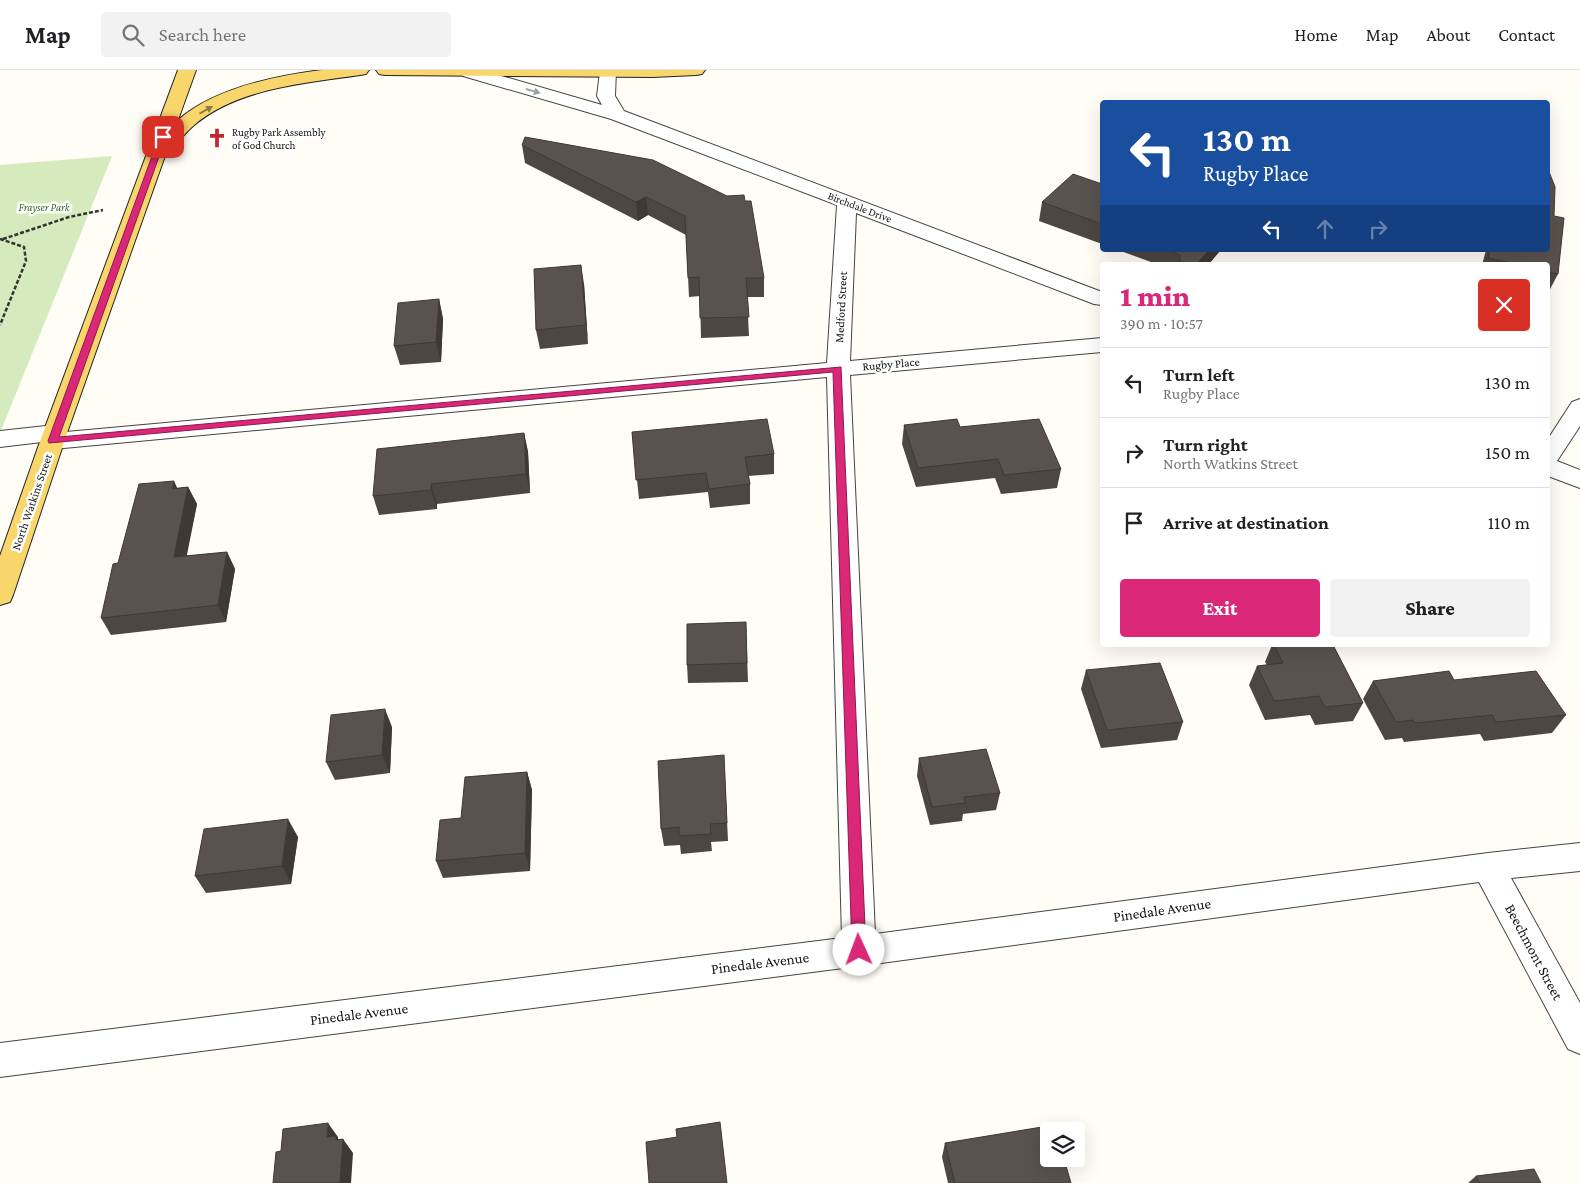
<!DOCTYPE html>
<meta charset="utf-8">
<style>
:root{--surface:#fff;--page:#f2f2f2;--text:#202124;--muted:#757577;--line:#e0e0e0;--accent:#db2777}
body{margin:0;font-family:"Crimson Pro",serif;background:var(--page);color:var(--text);height:100vh;display:flex;flex-direction:column;font-size:19px;white-space:nowrap}
*{box-sizing:border-box;margin:0}
p{font-size:16px;color:var(--muted)}
.icon{flex:none;width:28px;height:28px;fill:none;stroke:currentColor;stroke-width:2;stroke-linecap:round;stroke-linejoin:round}
.map{position:relative;flex:1;overflow:hidden}
.details{position:absolute;left:1100px;top:192px;width:450px;height:385px;display:flex;flex-direction:column;background:var(--surface);border-radius:5px;box-shadow:0 5px 20px #0002}
.details>*{flex:none}
.banner{position:absolute;left:1100px;top:30px;width:450px;height:152px;border-radius:5px;box-shadow:0 5px 20px #0002;background:#1a4fa0;color:#fff;overflow:hidden}
.buttons{position:absolute;left:1040px;top:1052px;display:grid;gap:10px}
.buttons a{display:grid;place-items:center;width:45px;height:45px;border-radius:5px;background:var(--surface);box-shadow:0 5px 20px #0002;font-size:25px}
.pin{position:absolute;display:grid;place-items:center;width:42px;height:42px;color:#fff;margin:-21px;border-radius:10px;box-shadow:0 2px 8px #0006}
.me{position:absolute;width:55px;margin:-28px;rotate:358deg;stroke-linejoin:round;filter:drop-shadow(0 0 4px #0008)}
.turn{display:flex;align-items:center;gap:18px;height:105px;padding:0 20px;font-size:22px}
.turn .icon{width:65px;height:65px;stroke-width:2.5}
.turn b{display:block;font-size:35px;line-height:42px}
.lanes{display:flex;align-items:center;height:48px;padding:0 20px;background:#0003;justify-content:center;gap:25px;direction:ltr}
.lanes .off{opacity:.35}
.round{display:grid;place-items:center;flex:none;width:52px;height:52px;border-radius:5px;background:var(--page)}
.headline{display:flex;align-items:center;justify-content:space-between;height:85px;padding:0 20px}
h1{font-size:30px;font-weight:800;line-height:38px;color:var(--accent)}
.cta{display:flex;gap:10px;margin-top:auto;padding:10px 20px}
.cta a{flex:1;height:58px;border-radius:5px;background:var(--accent);color:#fff;font-size:20px;font-weight:800;line-height:58px;text-align:center}
.cta a+a{background:var(--page);color:var(--text)}
ul{padding:0;list-style:none}
li{display:flex;align-items:center;gap:15px;height:70px;padding:0 20px;border-top:1px solid var(--line)}
li div{flex:1}
li b{display:block;font-size:19px}
li em{font-style:normal}
header{display:flex;align-items:center;gap:30px;box-sizing:border-box;height:70px;padding:0 25px;background:var(--surface);border-bottom:1px solid var(--line)}
header strong{font-size:24px}
nav{display:flex;gap:28px;margin-inline-start:auto;font-size:18px}
.search{width:350px;height:45px;background:var(--page);display:flex;align-items:center;gap:12px;box-sizing:border-box;padding:0 18px;border-radius:5px;color:var(--muted);font-size:19px}
.map>svg:first-child{display:block}
.green{fill:#d5ebbd}
.lines{fill:none;stroke-linecap:round;stroke-linejoin:round}
.minor-casing{stroke:#444;stroke-width:2}
.major-casing{stroke:#222;stroke-width:2}
.path{stroke:#333;stroke-width:2.5;stroke-dasharray:4 2;stroke-linecap:butt}
.minor{fill:#fff;fill-rule:evenodd}
.major{fill:#f9d66b;fill-rule:evenodd}
.wall{fill:#4d4742}
.shaded-wall{fill:#3f3936}
.building{fill:#5a524d;stroke:#3f3936}
.oneway{fill:#a0a0a0}
.oneway2{fill:#917d42}
.route{fill:#db2777;stroke:#8e194d}
.labels{text-anchor:middle;stroke-width:5;stroke-linejoin:round;paint-order:stroke}
.far-poi-label{font-size:11px;fill:#111;stroke:#fff;text-anchor:start}
.far-park-label{font-size:11px;font-style:italic;fill:#2f6b1f;stroke:#fff}
.far-street-label{font-size:11px;fill:#111;stroke:#fff}
.street-label{font-size:12px;fill:#111;stroke:#fff}
.near-street-label{font-size:15px;fill:#111;stroke:#fff}
</style>
<header>
<strong>Map</strong>
<div class="search"><svg class="icon" aria-label="search" viewBox="0 0 24 24"><circle cx="10" cy="10" r="6"/><path d="M15 15l6 6"/></svg>Search here</div>
<nav><a>Home</a><a>Map</a><a>About</a><a>Contact</a></nav>
</header>
<div class="map">
<svg width="1580" height="1113" viewBox="0 0 1580 1113">
<rect width="100%" height="100%" fill="#fffdf5"/>
<path class="green" d="M112 86 0 363V95Z"/>
<g class="lines">
<defs>
<path id="minor" d="M462 0H481L602 35 597 26 600 2 602 0H616L615 26 624 41 1102 222V235L1094 234 856 143 850 291 1102 268V282L850 305 875 864 1488 783 1580 773V801L1511 808 1580 933V984L1568 979 1479 812 859 896 0 1007V973L842 868 827 307 53 379 44 377 42 372 0 377V361L55 355 63 357 66 362 827 293 837 135 611 49 463 6 460 2Z
M1580 329V356L1557 391 1580 400V418L1548 406V369L1572 332Z"/>
<path id="major" d="M178 0H196L178 50C215 18 274 6 322 0 337 0 353 0 369 0L366 4 360 5C305 13 237 18 193 56 184 64 177 73 170 82L166 83 67 363 13 525 10 532 0 535V486L43 363Z
M376 0H705L702 4 696 5 653 7 385 5 379 4Z"/>
</defs>
<use href="#minor" class="minor-casing"/>
<use href="#major" class="major-casing"/>
<path class="path" d="M0 169 24 177 26 191 0 255
M3 169 69 147 103 140"/>
<use href="#minor" class="minor"/>
<use href="#major" class="major"/>
</g>
<path class="wall" d="M522 75 745 131 764 208V227H747L749 266 701 268 700 226 689 227 686 165 648 145 638 151 525 93Z
M1102 114V174L1039 151 1042 132Z
M1554 146 1558 204 1548 223V195H1482L1486 180H1548Z
M1118 180H1219V182L1208 195H1151V192Z
M584 214 588 274 540 279 536 260Z
M439 229 443 249 441 292 400 295 394 276Z
M904 355 960 357 1061 399 1057 418 1001 424 995 408 916 417 902 374Z
M632 362 774 384V404L748 406 750 414V434L710 438 708 422 639 429Z
M524 363 528 382 530 423 437 434V439L379 445 373 426Z
M188 417 197 434 186 486 227 482 235 499 226 552 111 565 101 548 118 493 177 418Z
M746 552 748 612 688 613 687 595Z
M1272 575H1333L1363 633 1353 651 1315 655 1310 645 1265 650 1249 615 1257 596 1267 595 1265 592Z
M1086 600 1183 652 1177 670 1101 678 1081 619Z
M1454 610 1566 645 1552 663 1484 671 1480 664 1404 672 1402 668 1385 670 1363 629 1373 611Z
M392 657 390 703 335 710 326 692Z
M724 685 728 771 711 772 712 781 681 784 680 775 664 776 661 759Z
M919 688 1000 723 996 740 963 744 962 751 930 755 917 706Z
M527 702 532 720 530 801 443 808 436 791 461 748Z
M298 767 291 814 206 823 195 806Z
M945 1073 1071 1113H948L942 1087Z
M1476 1106 1541 1113H1468Z"/>
<path class="shaded-wall" d="M646 127 648 145 638 151 636 132Z
M1209 180H1219V182L1208 195H1196Z
M581 195 584 214 588 274 586 255Z
M439 229 443 249 441 292 436 272Z
M524 363 528 382 530 423 526 404Z
M174 411 182 428 172 419Z
M431 414 437 434V439L431 420Z
M188 417 197 434 183 505 174 487Z
M227 482 235 499 226 552 218 535Z
M385 639 392 657 390 703 382 685Z
M527 702 532 720 530 801 525 783Z
M288 749 298 767 291 814 282 796Z
M328 1053 338 1067V1069L342 1075 343 1069 353 1083 351 1113H340L327 1067Z"/>
<path class="building" d="M525 67 653 90 727 126 744 125 745 131H751L764 208H746L749 247 700 248 699 207 688 208 685 146 646 127 636 132 522 75Z
M1548 99 1555 117 1554 146 1564 148 1558 204 1548 202V195H1520L1488 188 1490 180H1548Z
M1073 104 1102 114V154L1042 132Z
M1167 180H1209L1196 195H1180V185Z
M581 195 586 255 536 260 534 199Z
M439 229 436 272 394 276 398 233Z
M767 349 774 384 745 387 750 414 709 419 706 403 636 410 632 362Z
M957 349 960 357 1039 349 1061 399 1004 405 998 389 918 398 904 355Z
M524 363 526 404 431 414V420L373 426 377 379Z
M174 411 172 419 188 417 174 487 227 482 218 535 101 548 113 494 118 493 139 414Z
M746 552 747 593 687 595V554Z
M1274 575H1333L1363 633 1325 637 1319 626 1274 631 1257 596 1283 593Z
M1160 593 1183 652 1107 660 1086 600Z
M1449 601 1454 610 1536 601 1566 645 1496 652 1492 645 1415 653 1413 650 1396 652 1373 611Z
M385 639 382 685 326 692 331 645Z
M986 679 1000 723 964 727 965 733 932 737 919 688Z
M724 685 727 753 710 754 711 764 679 766V757L661 759 658 691Z
M527 702 525 783 436 791 440 750 461 748 465 707Z
M288 749 282 796 195 806 204 759Z
M720 1052 727 1113H649L646 1072 677 1067 676 1059Z
M328 1053 327 1067 336 1066V1070L343 1069 340 1113H273L276 1082 281 1081 283 1059Z
M1054 1055 1056 1061H1049V1089H1064L1071 1113H955L945 1073Z
M1534 1099 1541 1113H1479L1476 1106Z"/>
<defs><path id="oneway-solid" d="M-6-.8H1V-3.2L6.5 0L1 3.2V.8H-6Z" transform="scale(1.25)"/></defs>
<use class="oneway" href="#oneway-solid" transform="translate(533 21) rotate(16)"/>
<use class="oneway2" href="#oneway-solid" transform="translate(206 40) rotate(-29)"/>
<path class="route" d="M163 65 166 67 59 367 841 297 866 880 864 885 859 887 854 885 852 880 833 302 49 373 48 371 159 67Z"/>
<defs>
<symbol id="church-bare" viewBox="-9 -9 18 18"><path d="M-1.2-6h2.4v3.5h3.3v2.4h-3.3V6h-2.4V-.1h-3.3v-2.4h3.3Z" fill="#c4262e" stroke="#fff" stroke-width="2.5" paint-order="stroke"/></symbol>
</defs>
<g fill-rule="evenodd">
<use href="#church-bare" x="203" y="54" width="28" height="28"/>
</g>
<g class="labels">
<g class="far-poi-label">
<text x="232" y="66">Rugby Park Assembly<tspan x="232" dy="13">of God Church</tspan></text>
</g>
<g class="far-park-label">
<text x="44" y="141">Frayser Park</text>
</g>
<g class="far-street-label">
<text transform="translate(860 137) rotate(21)" y="4">Birchdale Drive</text>
</g>
<g class="street-label">
<text transform="translate(841 237) rotate(-87)" y="4">Medford Street</text>
<text transform="translate(891 294) rotate(-5)" y="4">Rugby Place</text>
<text transform="translate(32 432) rotate(-71)" y="4">North Watkins Street</text>
</g>
<g class="near-street-label">
<text transform="translate(1162 840) rotate(-8)" y="5">Pinedale Avenue</text>
<text transform="translate(1534 882) rotate(62)" y="5">Beechmont Street</text>
<text transform="translate(760 893) rotate(-7)" y="5">Pinedale Avenue</text>
<text transform="translate(359 944) rotate(-7)" y="5">Pinedale Avenue</text>
</g>
</g>
</svg>
<div class="buttons">
<a><svg class="icon" aria-label="layers" viewBox="0 0 24 24"><path d="M12 4l9 5-9 5-9-5zM3 14l9 5 9-5"/></svg></a>
</div>
<div class="pin" style="left:163px;top:67px;background:#d93025"><svg class="icon" aria-label="arrive" viewBox="0 0 24 24"><path d="M6 21V4h12l-3 4 3 4H6"/></svg></div>
<svg class="me" style="left:859px;top:880px" viewBox="-20 -20 40 40"><circle r="19" fill="#fff"/><path d="M0-13L10 11 0 6-10 11z" fill="#db2777"/></svg>
<div class="banner">
<div class="turn"><svg class="icon" aria-label="left" viewBox="0 0 24 24"><path d="M17 20v-9H6M10 6l-5 5 5 5"/></svg><div><b>130 m</b>Rugby Place</div></div>
<div class="lanes"><svg class="icon" aria-label="left" viewBox="0 0 24 24"><path d="M17 20v-9H6M10 6l-5 5 5 5"/></svg><svg class="icon off" aria-label="ahead" viewBox="0 0 24 24"><path d="M12 20V5M6 11l6-6 6 6"/></svg><svg class="icon off" aria-label="right" viewBox="0 0 24 24"><path d="M7 20v-9h11M14 6l5 5-5 5"/></svg></div>
</div>
<section class="details">
<div class="headline"><div><h1>1 min</h1><p>390 m · 10:57</p></div><a class="round" style="background:#d93025;color:#fff"><svg class="icon" aria-label="close" viewBox="0 0 24 24"><path d="M6 6l12 12M18 6L6 18"/></svg></a></div>
<ul>
<li><svg class="icon" aria-label="left" viewBox="0 0 24 24"><path d="M17 20v-9H6M10 6l-5 5 5 5"/></svg><div><b>Turn left</b><p>Rugby Place</p></div><em>130 m</em></li>
<li><svg class="icon" aria-label="right" viewBox="0 0 24 24"><path d="M7 20v-9h11M14 6l5 5-5 5"/></svg><div><b>Turn right</b><p>North Watkins Street</p></div><em>150 m</em></li>
<li><svg class="icon" aria-label="arrive" viewBox="0 0 24 24"><path d="M6 21V4h12l-3 4 3 4H6"/></svg><div><b>Arrive at destination</b></div><em>110 m</em></li>
</ul>
<div class="cta"><a>Exit</a><a>Share</a></div>
</section>
</div>
